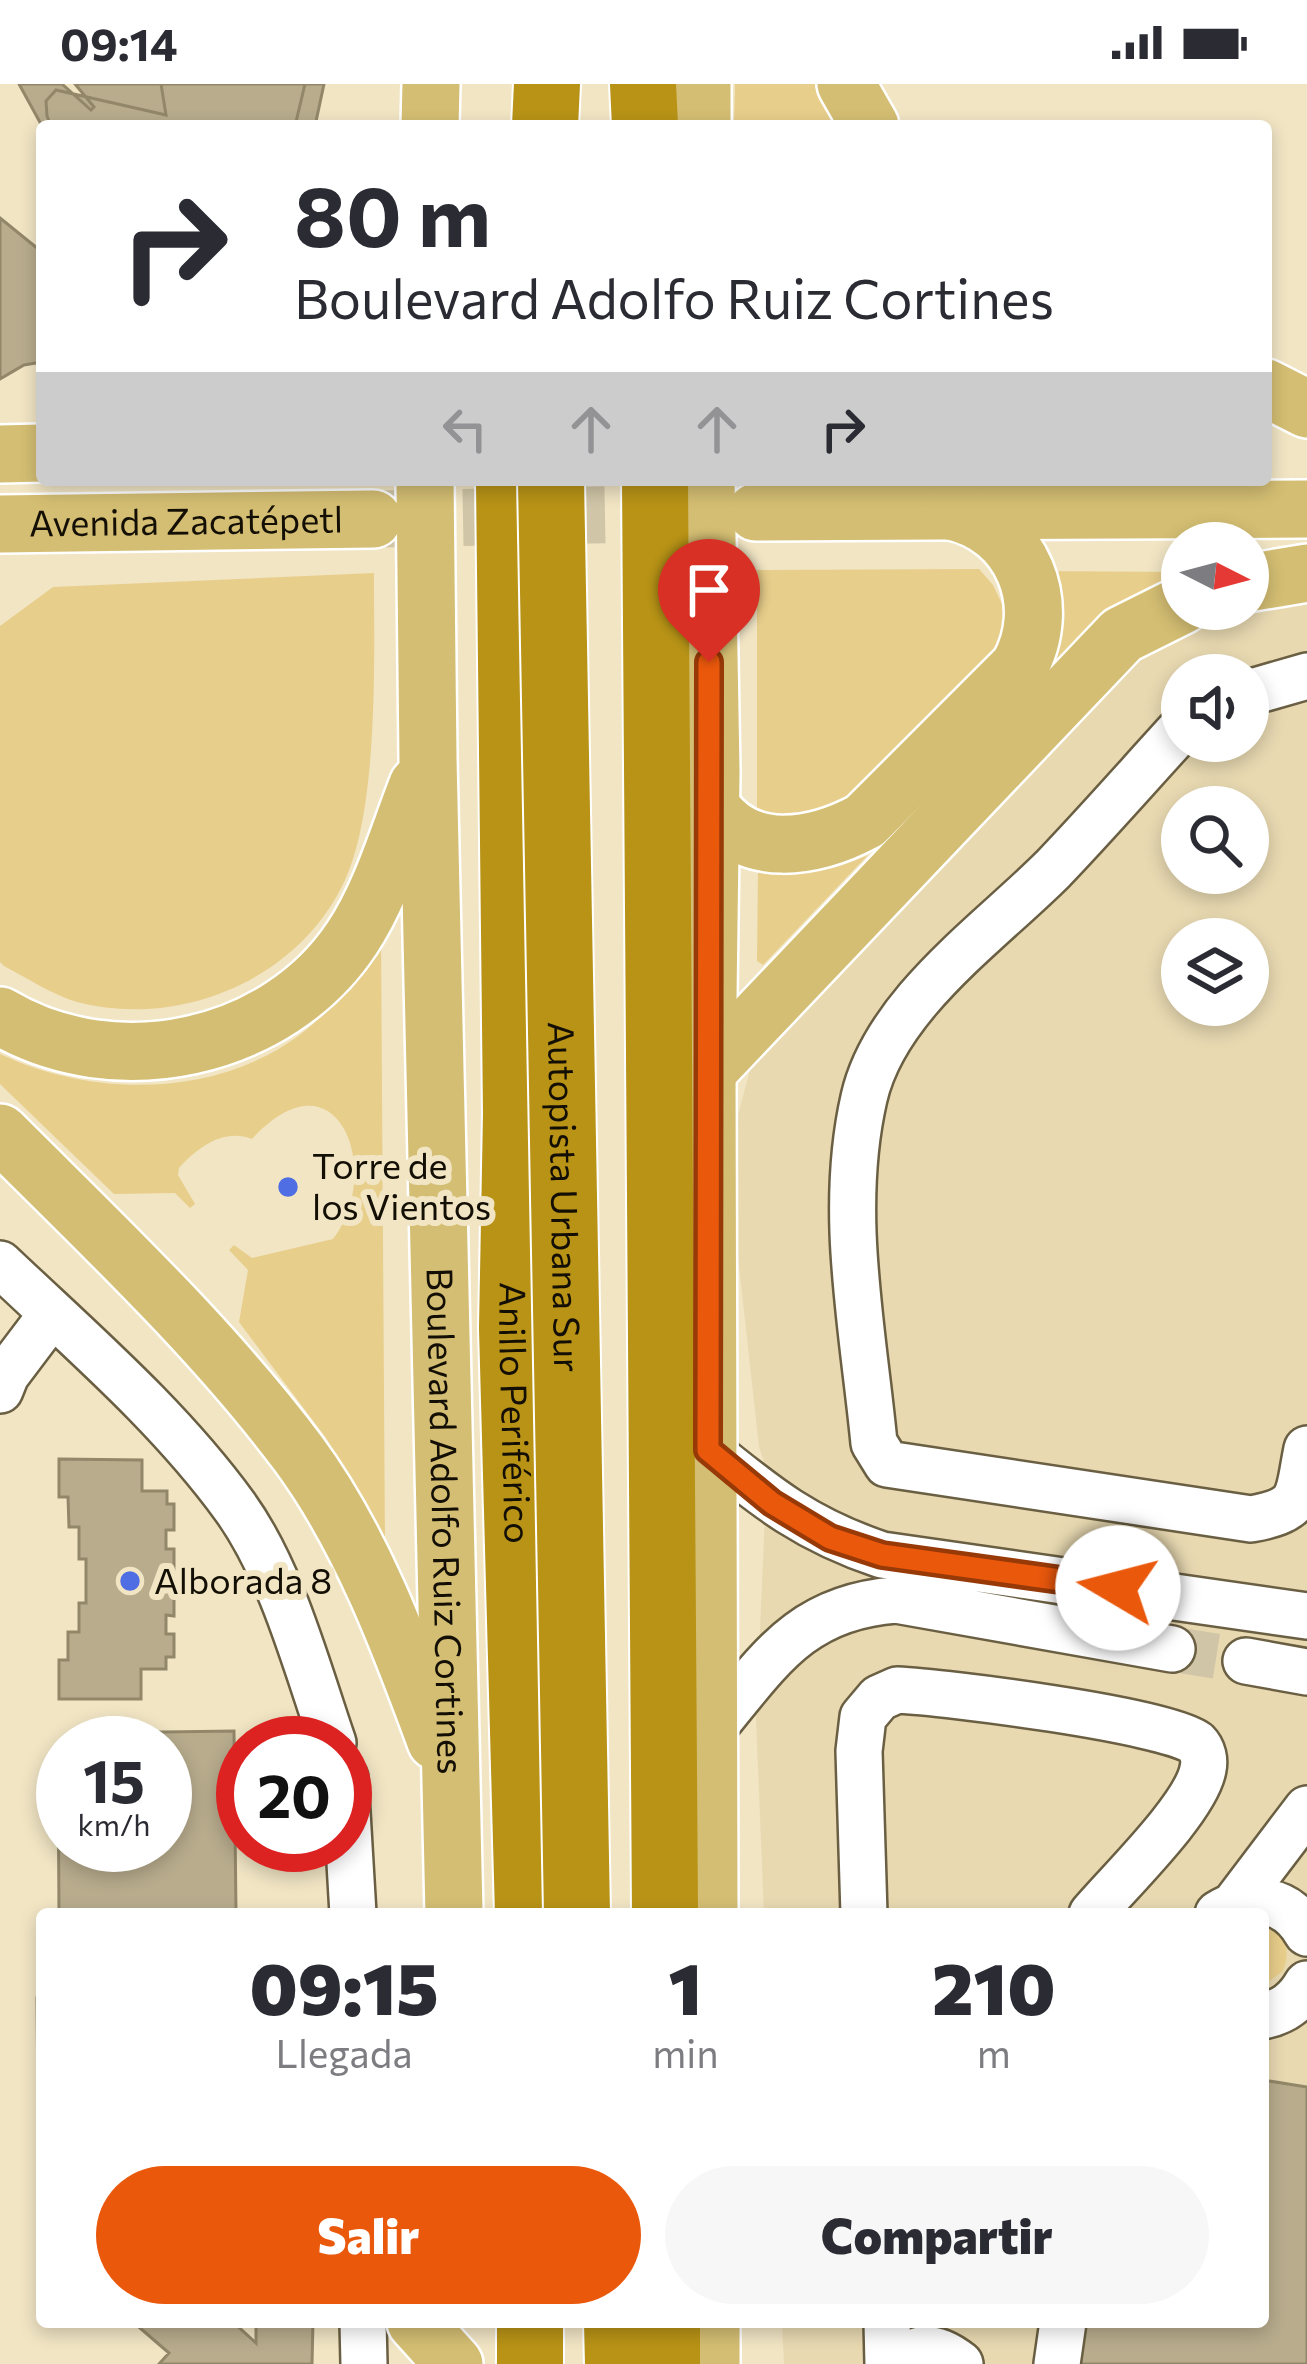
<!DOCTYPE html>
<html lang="es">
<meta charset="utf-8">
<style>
:root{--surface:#fff;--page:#f7f7f7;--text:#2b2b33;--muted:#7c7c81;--accent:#ea580c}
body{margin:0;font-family:Commissioner,sans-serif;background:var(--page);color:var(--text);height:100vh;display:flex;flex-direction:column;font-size:45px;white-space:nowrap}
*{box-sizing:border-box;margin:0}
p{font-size:39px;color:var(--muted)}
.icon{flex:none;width:66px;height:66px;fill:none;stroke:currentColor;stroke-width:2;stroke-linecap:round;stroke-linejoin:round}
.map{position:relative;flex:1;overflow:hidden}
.panel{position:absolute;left:36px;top:1824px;width:1233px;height:420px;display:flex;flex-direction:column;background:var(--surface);border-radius:12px;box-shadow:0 6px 18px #0003}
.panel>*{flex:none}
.banner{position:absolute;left:36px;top:36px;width:1236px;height:366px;border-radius:12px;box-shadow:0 6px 18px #0003;background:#fff;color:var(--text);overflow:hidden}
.needle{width:78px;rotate:96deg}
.tools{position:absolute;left:1161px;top:438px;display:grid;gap:24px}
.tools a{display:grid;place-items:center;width:108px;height:108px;border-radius:50%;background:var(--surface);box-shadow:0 6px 18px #0003;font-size:60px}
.speed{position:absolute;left:36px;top:1632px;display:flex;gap:24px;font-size:60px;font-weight:700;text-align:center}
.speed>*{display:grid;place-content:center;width:156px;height:156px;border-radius:50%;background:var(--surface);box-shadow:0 6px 18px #0003;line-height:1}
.speed small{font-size:30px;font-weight:400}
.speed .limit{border:18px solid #d22;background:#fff;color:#111}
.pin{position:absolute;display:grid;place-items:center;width:102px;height:102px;color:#fff;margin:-123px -51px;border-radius:50% 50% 50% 0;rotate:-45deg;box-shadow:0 0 12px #0007}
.pin .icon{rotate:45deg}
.me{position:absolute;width:132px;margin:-66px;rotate:278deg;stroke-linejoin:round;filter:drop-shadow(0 0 9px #0008)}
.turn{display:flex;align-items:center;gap:42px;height:252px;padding:0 60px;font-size:54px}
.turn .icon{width:156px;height:156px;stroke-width:2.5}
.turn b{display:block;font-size:84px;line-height:102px}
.lanes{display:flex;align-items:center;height:114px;padding:0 60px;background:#0003;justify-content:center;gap:60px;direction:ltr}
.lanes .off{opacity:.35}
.eta{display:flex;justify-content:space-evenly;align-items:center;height:204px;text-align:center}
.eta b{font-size:72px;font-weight:800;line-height:84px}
.cta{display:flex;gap:24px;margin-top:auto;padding:24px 60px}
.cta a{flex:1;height:138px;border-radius:72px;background:var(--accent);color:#fff;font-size:48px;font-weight:800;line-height:138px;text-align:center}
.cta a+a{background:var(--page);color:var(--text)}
.status{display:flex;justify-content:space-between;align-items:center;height:84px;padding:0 60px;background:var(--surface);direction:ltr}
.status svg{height:33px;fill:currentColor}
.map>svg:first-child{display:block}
.built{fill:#e8d9b1;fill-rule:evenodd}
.green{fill:#e8ce8b}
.building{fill:#b8ac8d;stroke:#928769;stroke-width:3}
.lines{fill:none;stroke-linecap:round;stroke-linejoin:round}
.minor-tunnel{stroke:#d0c5a7;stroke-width:45;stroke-dasharray:45 22;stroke-linecap:butt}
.major-tunnel{stroke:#d0c5a7;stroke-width:57;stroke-dasharray:57 28;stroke-linecap:butt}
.minor-casing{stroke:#6a5f42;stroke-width:50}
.major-casing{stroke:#fff;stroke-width:62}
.highway-casing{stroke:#fff;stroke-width:70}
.minor{stroke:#fff;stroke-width:45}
.major{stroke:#d4be73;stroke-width:57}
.highway{stroke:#b89316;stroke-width:66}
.highway-bridge-casing{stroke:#fff;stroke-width:70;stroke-linecap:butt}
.highway-bridge{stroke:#b89316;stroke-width:66}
.route-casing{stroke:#983908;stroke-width:30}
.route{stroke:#ea580c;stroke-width:21}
.poi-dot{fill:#506ee3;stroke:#f1e5c4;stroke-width:4.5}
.labels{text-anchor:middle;stroke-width:12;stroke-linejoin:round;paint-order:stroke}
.street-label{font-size:36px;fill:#140f05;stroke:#f1e5c4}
.poi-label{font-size:36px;fill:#140f05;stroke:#f1e5c4;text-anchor:start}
</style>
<div class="status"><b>09:14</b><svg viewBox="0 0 49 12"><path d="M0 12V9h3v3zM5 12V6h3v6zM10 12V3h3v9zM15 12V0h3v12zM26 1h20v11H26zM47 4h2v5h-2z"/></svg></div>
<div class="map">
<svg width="1307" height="2280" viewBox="0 0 1307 2280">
<rect width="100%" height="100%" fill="#f1e5c4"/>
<path class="built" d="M1307 501V2280H784L782 2238H1263V1830H764L756 1635 767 1386 759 1363 727 1073 752 978 1141 562 1205 525H1248ZM1182 591H1248V657H1182ZM1182 723H1248V789H1182ZM1182 855H1248V921H1182Z"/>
<path class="green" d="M735 0H815L840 42H734Z
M979 485 993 501 1005 526 1004 557 984 584 846 718 801 739 757 727V486Z
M1033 487 1182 488V491L1109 528 1050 583Z
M374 489C374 571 379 722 345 796 300 895 180 945 77 918 53 911 27 894 4 882L0 878V542L53 503Z
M868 771 763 881 757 877 758 784C797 794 831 788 868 771Z
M381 853 385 1462 326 1354 239 1238 248 1186 229 1166 234 1161 252 1174 333 1155C384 1090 339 961 252 1055 224 1044 198 1063 179 1084L178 1091 195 1120 190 1124 175 1109 114 1110 0 1000V970C97 1016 229 1014 313 940 342 914 362 885 381 853Z
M1263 1839C1284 1850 1292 1863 1283 1887L1263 1902Z"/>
<path class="building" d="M19 0H62L91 26 94 23 75 0H324L315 42H42Z
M305 0 295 42H51L47 32 46 17 56 6 166 31 161 0Z
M0 134 42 168V278L24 281 0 295Z
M59 1375 142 1376V1407H167V1420H174V1446H166V1465H174V1532L166 1531V1550H174V1573H166V1585H141V1615H59V1576H68V1548H79V1519H86V1475H79V1443H69L68 1413H59Z
M234 1647 236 1830H59L58 1670 63 1669V1761H165V1659H92V1649Z
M37 1914H42V2130H39Z
M1263 1996 1307 2003V2280H1078L1084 2238H1263Z
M133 2238H233L256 2259V2238H313L312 2280H159L169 2269Z"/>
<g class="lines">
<path class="minor-tunnel" d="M1172 1565 1246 1577"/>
<path class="major-tunnel" d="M378 435 699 429"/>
<defs>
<path id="minor" d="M1248 609 1307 592
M1182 644C1139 691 1097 739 1053 785 988 850 885 921 864 1014 838 1127 863 1245 874 1359L887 1380 1251 1435C1304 1425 1297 1414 1307 1365
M0 1180C81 1257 169 1332 235 1423 282 1488 307 1584 333 1659
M0 1306 6 1291 52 1230
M708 1366C768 1415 807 1446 882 1471L1307 1532
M1246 1577 1307 1588
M709 1649C767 1580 798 1523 896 1516L1172 1565
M345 1694 353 1830
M1235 1820 1307 1725
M864 1830 859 1667 863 1633 879 1614 897 1606C943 1608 1167 1636 1196 1659 1203 1666 1205 1676 1203 1685 1196 1724 1120 1797 1092 1830
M1218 1830C1251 1810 1287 1813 1307 1849
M1263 1932C1283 1928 1297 1918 1307 1900
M363 2238 364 2280
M887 2238 888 2280
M896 2280C918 2259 937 2262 960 2280
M1057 2280 1063 2238"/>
<g id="major">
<path d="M846 0 870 42"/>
<path d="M430 42 431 0"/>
<path d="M702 42V0"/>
<path d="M1266 304 1307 325"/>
<path d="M0 370 42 369"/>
<path id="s1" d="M425 396 428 675 454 1830"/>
<path d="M706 396 711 688 707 987 709 1830"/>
<path d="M756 428 1307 425"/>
<path id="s2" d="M0 440 373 435"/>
<path d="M1248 499 1307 489"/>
<path d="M710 721C745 777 815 764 865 737L1019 583C1054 521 1023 442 951 427"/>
<path d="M0 932C116 1001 278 966 352 854 382 809 398 752 418 701"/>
<path d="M707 987 1122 551 1182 521"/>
<path d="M0 1049C102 1151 211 1253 298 1369 361 1454 400 1559 436 1657"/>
<path d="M416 2238 454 2280"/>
<path d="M711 2238V2280"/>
</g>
<g id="highway">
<path d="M643 0 645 42"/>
<path d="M545 42 547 0"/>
<path id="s3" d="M509 396 516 1030 512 1244 528 1830"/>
<path d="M655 396 665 1830"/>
<path d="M530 2238V2280"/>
<path d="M617 2238 618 2280"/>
<path d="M667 2238V2280"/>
</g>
</defs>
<use href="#minor" class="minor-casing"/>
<use href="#major" class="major-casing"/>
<use href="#highway" class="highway-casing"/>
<use href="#minor" class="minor"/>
<use href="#major" class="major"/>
<use href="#highway" class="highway"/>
<defs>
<g id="highway-bridge">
<path id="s4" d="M551 396 577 1830"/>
</g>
</defs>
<use href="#highway-bridge" class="highway-bridge-casing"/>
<use href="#highway-bridge" class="highway-bridge"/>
</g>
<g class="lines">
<defs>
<path id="route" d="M709 578 708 1366 772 1419 830 1454 882 1471 1118 1504"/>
</defs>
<use href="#route" class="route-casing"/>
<use href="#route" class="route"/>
</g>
<g class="poi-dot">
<circle cx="288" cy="1103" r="12"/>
<circle cx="130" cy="1497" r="12"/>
</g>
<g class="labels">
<g class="street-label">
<text dy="13" stroke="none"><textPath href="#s2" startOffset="186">Avenida Zacatépetl</textPath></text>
<text dy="13" stroke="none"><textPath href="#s4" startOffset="717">Autopista Urbana Sur</textPath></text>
<text dy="13" stroke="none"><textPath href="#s3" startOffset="933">Anillo Periférico</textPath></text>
<text dy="13" stroke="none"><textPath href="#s1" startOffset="1041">Boulevard Adolfo Ruiz Cortines</textPath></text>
</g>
<g class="poi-label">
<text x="312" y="1095">Torre de<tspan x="312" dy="41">los Vientos</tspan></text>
<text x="154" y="1510">Alborada 8</text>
</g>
</g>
</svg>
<div class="tools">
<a><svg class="needle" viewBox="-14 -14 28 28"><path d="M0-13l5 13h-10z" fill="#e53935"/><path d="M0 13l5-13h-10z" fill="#7c7c81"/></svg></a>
<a><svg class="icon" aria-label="sound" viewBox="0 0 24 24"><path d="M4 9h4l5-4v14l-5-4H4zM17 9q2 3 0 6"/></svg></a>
<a><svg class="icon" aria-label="search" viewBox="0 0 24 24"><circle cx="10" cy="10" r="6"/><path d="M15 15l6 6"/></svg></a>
<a><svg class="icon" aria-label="layers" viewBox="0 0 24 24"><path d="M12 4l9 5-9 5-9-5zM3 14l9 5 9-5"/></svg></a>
</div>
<div class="speed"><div>15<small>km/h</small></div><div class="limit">20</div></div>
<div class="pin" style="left:709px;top:578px;background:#d93025"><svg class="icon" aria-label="arrive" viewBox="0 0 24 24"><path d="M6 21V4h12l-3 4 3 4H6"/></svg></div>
<svg class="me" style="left:1118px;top:1504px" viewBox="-20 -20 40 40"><circle r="19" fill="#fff"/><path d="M0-13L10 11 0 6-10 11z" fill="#ea580c"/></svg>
<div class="banner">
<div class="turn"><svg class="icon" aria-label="right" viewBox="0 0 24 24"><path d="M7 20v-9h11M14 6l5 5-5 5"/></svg><div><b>80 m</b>Boulevard Adolfo Ruiz Cortines</div></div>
<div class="lanes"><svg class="icon off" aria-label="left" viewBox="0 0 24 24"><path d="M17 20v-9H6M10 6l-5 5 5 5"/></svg><svg class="icon off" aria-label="ahead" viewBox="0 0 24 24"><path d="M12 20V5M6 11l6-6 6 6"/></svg><svg class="icon off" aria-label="ahead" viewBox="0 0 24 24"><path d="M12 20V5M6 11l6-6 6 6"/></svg><svg class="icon" aria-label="right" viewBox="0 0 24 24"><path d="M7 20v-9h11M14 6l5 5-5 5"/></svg></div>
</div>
<section class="panel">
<div class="eta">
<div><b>09:15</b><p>Llegada</p></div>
<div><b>1</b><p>min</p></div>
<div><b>210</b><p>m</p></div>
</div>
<div class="cta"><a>Salir</a><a>Compartir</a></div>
</section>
</div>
